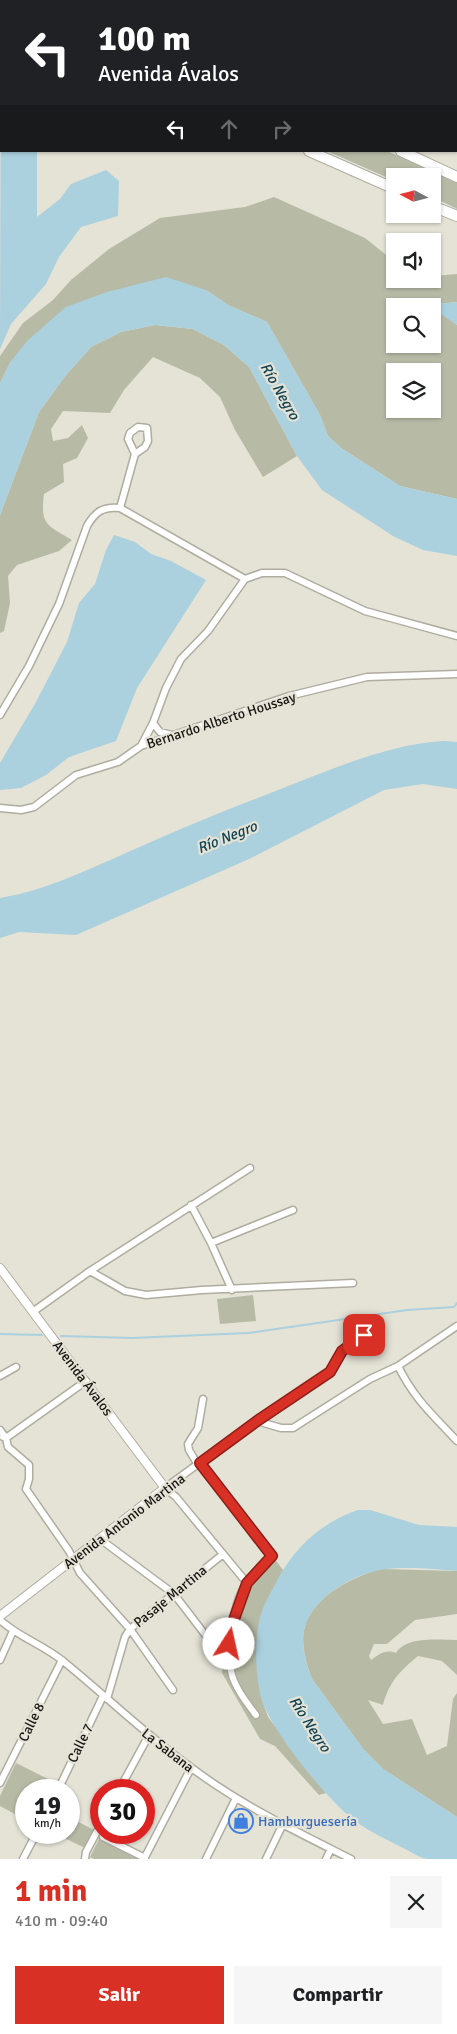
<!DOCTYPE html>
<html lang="es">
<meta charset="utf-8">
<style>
:root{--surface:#fff;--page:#f6f6f6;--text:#202124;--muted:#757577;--accent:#d93025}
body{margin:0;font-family:Signika,sans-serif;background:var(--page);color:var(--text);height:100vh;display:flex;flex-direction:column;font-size:19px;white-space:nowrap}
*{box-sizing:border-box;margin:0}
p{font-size:16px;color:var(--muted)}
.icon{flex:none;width:28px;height:28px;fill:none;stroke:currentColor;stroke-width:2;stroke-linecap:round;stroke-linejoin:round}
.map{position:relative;height:1859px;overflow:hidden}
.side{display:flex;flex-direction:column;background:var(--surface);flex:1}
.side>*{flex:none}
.hud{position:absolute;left:0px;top:0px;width:458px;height:152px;box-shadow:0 1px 4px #0004;background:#202124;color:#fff;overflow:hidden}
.needle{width:32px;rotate:277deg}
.fabs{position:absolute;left:386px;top:168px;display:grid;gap:10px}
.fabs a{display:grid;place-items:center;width:55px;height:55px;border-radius:0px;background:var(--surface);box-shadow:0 1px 4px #0004;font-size:25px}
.speed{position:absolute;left:15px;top:1779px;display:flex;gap:10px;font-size:25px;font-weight:700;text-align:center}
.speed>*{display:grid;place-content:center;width:65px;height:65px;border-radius:50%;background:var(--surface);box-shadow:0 1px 4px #0004;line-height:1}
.speed small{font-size:12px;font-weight:400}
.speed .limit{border:8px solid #d22;background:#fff;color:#111}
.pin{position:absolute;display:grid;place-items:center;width:42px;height:42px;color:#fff;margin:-21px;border-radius:10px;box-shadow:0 2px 8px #0006}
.me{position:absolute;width:55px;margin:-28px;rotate:10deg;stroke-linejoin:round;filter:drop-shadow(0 0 4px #0008)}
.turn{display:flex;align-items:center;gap:18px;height:105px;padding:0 15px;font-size:22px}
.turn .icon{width:65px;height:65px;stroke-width:2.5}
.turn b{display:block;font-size:35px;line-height:42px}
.lanes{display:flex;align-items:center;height:48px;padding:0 15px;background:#0003;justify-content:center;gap:25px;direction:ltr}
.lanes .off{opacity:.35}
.round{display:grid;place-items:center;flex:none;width:52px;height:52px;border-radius:0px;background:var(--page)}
.headline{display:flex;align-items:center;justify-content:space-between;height:85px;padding:0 15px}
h1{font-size:30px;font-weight:700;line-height:38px;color:var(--accent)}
.button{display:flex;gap:10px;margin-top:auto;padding:10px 15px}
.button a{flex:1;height:58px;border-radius:0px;background:var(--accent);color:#fff;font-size:20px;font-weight:700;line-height:58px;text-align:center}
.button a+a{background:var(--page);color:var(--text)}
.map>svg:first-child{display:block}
.green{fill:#b7bba6;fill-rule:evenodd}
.water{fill:#abd0de}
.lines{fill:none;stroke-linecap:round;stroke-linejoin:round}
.stream{stroke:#abd0de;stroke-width:2}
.minor-casing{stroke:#afaca0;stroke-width:9}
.tertiary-casing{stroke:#afaca0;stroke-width:10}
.primary-casing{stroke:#afaca0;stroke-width:12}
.minor{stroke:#fff;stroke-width:6}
.tertiary{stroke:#fff;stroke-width:8}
.primary{stroke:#fff;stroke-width:10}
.route-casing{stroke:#8d1f18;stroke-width:12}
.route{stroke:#d93025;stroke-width:9}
.labels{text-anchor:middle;stroke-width:4.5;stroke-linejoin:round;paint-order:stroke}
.street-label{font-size:14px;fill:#151410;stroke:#e5e2d6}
.shop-label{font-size:14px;fill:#366cbe;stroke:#e5e2d6;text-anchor:start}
.water-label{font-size:15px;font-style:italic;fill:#104354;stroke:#e5e2d6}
</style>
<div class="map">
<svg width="457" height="1859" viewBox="0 0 457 1859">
<rect width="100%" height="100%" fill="#e5e2d6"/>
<path class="green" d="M327 151H387L457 183V209L433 197 432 176H395V181Z
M274 197 365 238 395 262V279H432L433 276 457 274V302L429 305 431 306H395V344H432L433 307 457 325V499L400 486 341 448 328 436 320 415 267 322 228 305 206 290 11 361 0 383V356L23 323 53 300 71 280 109 249 160 218 245 207ZM395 371H432V409H395Z
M155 325 193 329 224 345 249 367 297 456 263 477 235 430 220 397 200 378 153 357 124 390 110 413 63 411 51 429 53 441 68 438 82 425 88 438 77 458 63 464 64 482 44 494C40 525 47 525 72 540L59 551 17 565 8 576 10 603 4 631 0 633V515L39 412 66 375 91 347 121 332Z
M253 1295 256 1321 220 1324 217 1299Z
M274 1558 283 1570 266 1603 261 1697 268 1717 326 1793 319 1795 275 1746 260 1739 222 1673 225 1629 243 1595Z
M381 1569 457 1571V1614L415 1620 387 1644H374L369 1656 371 1660C380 1654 385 1649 396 1653 406 1636 439 1640 457 1640V1675L442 1661 418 1656C400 1671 389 1682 383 1705L368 1700 383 1724 412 1719 427 1755 447 1746 453 1699 457 1693V1817L383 1769 364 1750 312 1679C306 1663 300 1642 305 1626 315 1595 352 1577 381 1569Z
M16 1763 54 1782 50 1790H26V1820L0 1806V1796Z
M69 1817 94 1830 85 1848 54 1833 69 1832Z
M99 1839 139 1859H94L90 1857Z"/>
<path class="water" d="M1 10V151H37V217L60 199 71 184 106 170 119 181 118 216 81 227 59 257 46 284 11 324 0 349Z
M166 277 206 290 228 305 267 322 320 415 328 436 341 448 400 486 457 499V556L423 550 393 536 322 490 297 456 249 367 224 345 193 329 155 325 121 332 91 347 66 375 39 412 0 515V383L11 361 28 340 66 307 107 292Z
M457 302V325L428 305Z
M114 535 135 542 151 554 171 561 206 580 137 688 116 741 69 757 46 775 21 788 0 790V763L36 702 67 642 79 603 95 584 106 550Z
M445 741 457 742V789L423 784 384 790 249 859 76 935 19 932 0 938V898C48 890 91 868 135 849 188 825 242 804 296 783 345 764 392 744 445 741Z
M358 1510H370L419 1525 457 1527V1571C435 1569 401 1566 380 1570 352 1575 314 1597 305 1626 300 1643 306 1664 312 1679L364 1750 383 1769 457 1817V1859C447 1859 436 1859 427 1859 419 1858 410 1851 403 1848 383 1838 364 1829 348 1815 322 1793 270 1729 261 1697 255 1675 254 1636 261 1614 265 1601 273 1589 279 1577 297 1545 323 1522 358 1510Z"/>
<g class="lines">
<path class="stream" d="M0 1334 42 1335
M61 1336 132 1338 249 1333 407 1310 454 1307 457 1303"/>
<defs>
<path id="minor" d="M120 508 135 454 145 447 148 441 147 428 138 427 130 433 128 439 135 454
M0 715 29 666 59 604 87 526C95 512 103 506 120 508L245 579 262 573H285L365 611 457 636
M153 723 160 732 172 735
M141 746 153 723 166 688 181 659 208 631 245 579
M0 808 21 810 34 807 76 775 118 762 141 746 289 696 367 677 457 674
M191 1205 211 1243 232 1290
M211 1243 293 1210
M90 1271 125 1291 146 1295 202 1290 353 1283
M34 1311 90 1271 250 1168
M398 1366C415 1400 432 1414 457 1441
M0 1376 16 1367
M257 1421 281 1428H293L370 1379 398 1366 457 1326
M0 1430 6 1438 8 1447 29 1465V1479L26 1489 69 1551 80 1573 130 1629 173 1690
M3 1437 6 1438 86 1381
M200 1463 272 1556C264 1564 255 1572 248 1581 233 1600 227 1648 231 1671 234 1687 247 1703 256 1715
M198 1465 189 1450 188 1444 198 1428 203 1399
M100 1539 174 1594 210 1641
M247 1583 176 1497 165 1488 257 1421 330 1372 342 1351 364 1335
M0 1620C19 1637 43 1645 63 1661 106 1696 145 1734 189 1766 239 1804 295 1831 351 1859
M0 1660 13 1631
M107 1699 125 1637 130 1629 222 1555
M0 1783 62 1660
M58 1790 103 1696
M119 1790 149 1735
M102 1832 103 1837 145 1858
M23 1859 37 1832
M85 1859 86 1852 101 1824
M144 1859 191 1768
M206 1859 236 1798
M266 1859 283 1824
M326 1859 331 1849"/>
<path id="tertiary" d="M0 1268 165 1488 0 1616"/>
<path id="primary" d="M119 0 120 1
M167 0 168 1
M309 151 395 189
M401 151 457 177
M432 206 457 216"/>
</defs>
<use href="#minor" class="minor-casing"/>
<use href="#tertiary" class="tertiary-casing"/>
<use href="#primary" class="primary-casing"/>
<use href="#minor" class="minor"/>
<use href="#tertiary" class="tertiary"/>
<use href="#primary" class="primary"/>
</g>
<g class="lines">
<defs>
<path id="route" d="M229 1644 232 1625 247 1583 272 1556 200 1463 257 1421 330 1372 342 1351 364 1335"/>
</defs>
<use href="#route" class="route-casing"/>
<use href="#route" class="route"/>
</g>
<defs>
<symbol id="shop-ring" viewBox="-11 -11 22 22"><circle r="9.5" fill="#e5e2d6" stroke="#3f7fe0" stroke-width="1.5"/><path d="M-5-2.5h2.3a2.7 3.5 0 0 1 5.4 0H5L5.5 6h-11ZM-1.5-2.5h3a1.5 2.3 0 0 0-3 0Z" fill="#3f7fe0"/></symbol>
</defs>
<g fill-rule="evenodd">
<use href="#shop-ring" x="227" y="1807" width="28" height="28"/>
</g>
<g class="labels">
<g class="street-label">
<text transform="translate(221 720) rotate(-18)" y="5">Bernardo Alberto Houssay</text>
<text transform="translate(83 1378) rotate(53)" y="5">Avenida Ávalos</text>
<text transform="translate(124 1521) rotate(-37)" y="5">Avenida Antonio Martina</text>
<text transform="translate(170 1596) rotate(-39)" y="5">Pasaje Martina</text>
<text transform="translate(31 1722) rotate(-64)" y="5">Calle 8</text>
<text transform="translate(80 1743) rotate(-64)" y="5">Calle 7</text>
<text transform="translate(168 1750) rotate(38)" y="5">La Sabana</text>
</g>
<g class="shop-label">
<text x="258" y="1826">Hamburguesería</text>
</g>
<g class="water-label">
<text transform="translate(280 391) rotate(60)" y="5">Río Negro</text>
<text transform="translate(227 837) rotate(-22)" y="5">Río Negro</text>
<text transform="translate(310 1724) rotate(57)" y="5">Río Negro</text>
</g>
</g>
</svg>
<div class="fabs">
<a><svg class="needle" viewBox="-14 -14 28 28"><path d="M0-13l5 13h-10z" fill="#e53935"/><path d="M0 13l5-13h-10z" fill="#757577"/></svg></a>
<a><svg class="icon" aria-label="sound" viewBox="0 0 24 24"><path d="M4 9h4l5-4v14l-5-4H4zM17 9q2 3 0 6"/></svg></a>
<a><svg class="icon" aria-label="search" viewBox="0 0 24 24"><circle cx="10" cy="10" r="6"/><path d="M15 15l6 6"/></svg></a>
<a><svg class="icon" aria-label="layers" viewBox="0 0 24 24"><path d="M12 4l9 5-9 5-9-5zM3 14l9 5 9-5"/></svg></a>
</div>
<div class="speed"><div>19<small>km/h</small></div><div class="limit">30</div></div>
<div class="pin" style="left:364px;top:1335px;background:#d93025"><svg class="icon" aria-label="arrive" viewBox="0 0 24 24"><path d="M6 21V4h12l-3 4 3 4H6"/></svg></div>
<svg class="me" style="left:229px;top:1644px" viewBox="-20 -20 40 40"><circle r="19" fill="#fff"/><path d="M0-13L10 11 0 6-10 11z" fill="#d93025"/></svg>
<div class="hud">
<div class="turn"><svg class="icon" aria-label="left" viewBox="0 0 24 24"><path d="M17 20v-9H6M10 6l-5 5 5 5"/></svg><div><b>100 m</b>Avenida Ávalos</div></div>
<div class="lanes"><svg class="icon" aria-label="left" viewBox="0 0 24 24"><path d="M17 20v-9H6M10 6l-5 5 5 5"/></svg><svg class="icon off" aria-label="ahead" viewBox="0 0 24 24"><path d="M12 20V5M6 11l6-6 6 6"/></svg><svg class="icon off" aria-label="right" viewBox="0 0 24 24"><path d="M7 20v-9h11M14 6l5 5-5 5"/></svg></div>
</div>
</div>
<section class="side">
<div class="headline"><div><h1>1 min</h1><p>410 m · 09:40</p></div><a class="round"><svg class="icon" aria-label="close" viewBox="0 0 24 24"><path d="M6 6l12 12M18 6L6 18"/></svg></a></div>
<div class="button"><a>Salir</a><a>Compartir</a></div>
</section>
